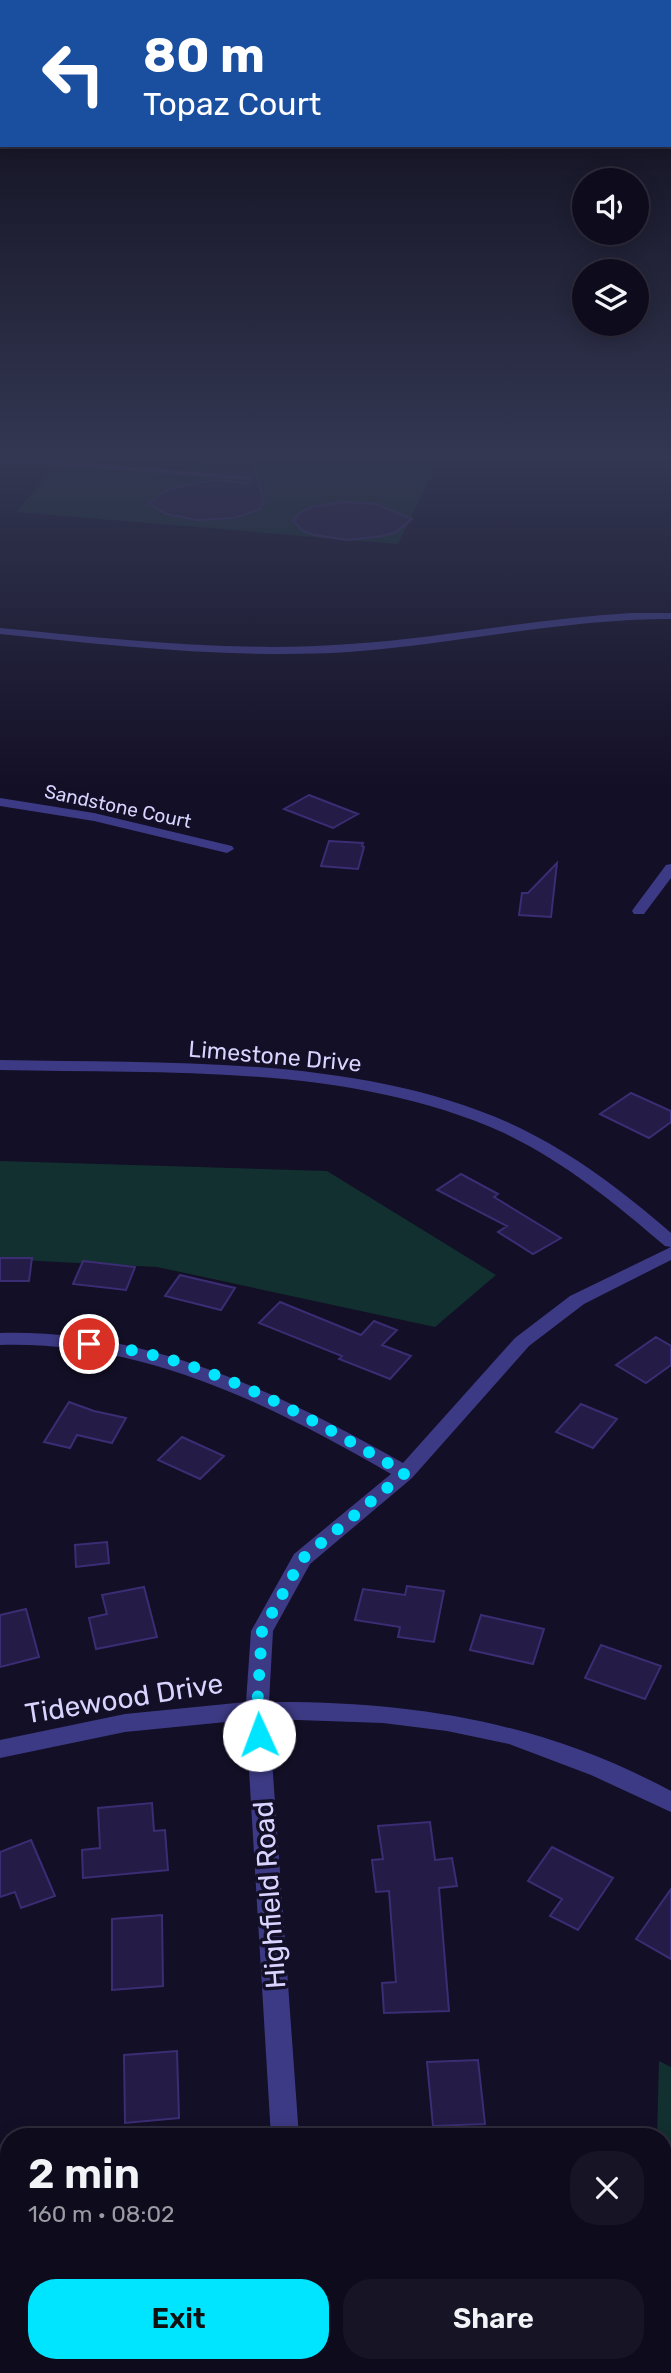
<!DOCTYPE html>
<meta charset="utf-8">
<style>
:root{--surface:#0e0b1c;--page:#171425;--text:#f1f3f6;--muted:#9b9ba3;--line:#2e2b3b;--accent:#00e5ff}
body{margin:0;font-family:Rubik,sans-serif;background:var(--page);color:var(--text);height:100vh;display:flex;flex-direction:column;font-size:26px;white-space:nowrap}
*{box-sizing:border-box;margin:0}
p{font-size:23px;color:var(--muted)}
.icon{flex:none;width:38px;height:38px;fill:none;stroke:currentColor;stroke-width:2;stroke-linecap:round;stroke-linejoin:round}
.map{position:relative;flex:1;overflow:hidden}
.panel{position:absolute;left:0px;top:2128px;width:672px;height:245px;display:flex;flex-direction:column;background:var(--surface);border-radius:28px 28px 0 0;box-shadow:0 4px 18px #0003,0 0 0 2px var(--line)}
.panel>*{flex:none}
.guide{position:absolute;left:0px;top:0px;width:672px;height:147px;box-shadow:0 4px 18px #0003,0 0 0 2px var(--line);background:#1a4fa0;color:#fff;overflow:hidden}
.fabs{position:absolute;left:572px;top:168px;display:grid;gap:14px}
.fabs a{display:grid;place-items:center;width:77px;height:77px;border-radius:50%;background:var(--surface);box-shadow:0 4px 18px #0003,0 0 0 2px var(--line);font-size:35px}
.pin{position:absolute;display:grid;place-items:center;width:60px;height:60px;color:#fff;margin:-30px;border:4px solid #fff;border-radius:50%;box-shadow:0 2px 7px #0007}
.me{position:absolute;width:77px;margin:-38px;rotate:358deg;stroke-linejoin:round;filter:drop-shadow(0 0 5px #0008)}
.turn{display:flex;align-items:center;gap:24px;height:147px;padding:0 28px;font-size:32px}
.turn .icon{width:91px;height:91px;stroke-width:2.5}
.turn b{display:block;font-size:49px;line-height:60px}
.round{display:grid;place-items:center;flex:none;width:74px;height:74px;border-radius:28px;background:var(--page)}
.head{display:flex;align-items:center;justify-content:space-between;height:119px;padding:0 28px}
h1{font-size:42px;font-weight:600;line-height:52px}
.primary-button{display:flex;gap:14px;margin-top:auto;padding:14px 28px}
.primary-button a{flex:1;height:80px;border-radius:28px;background:var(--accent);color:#111;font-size:28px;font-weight:600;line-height:80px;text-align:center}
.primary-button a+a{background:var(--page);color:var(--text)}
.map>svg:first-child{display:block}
.green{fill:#12302f}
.building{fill:#241b47;stroke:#3b2d73;stroke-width:2}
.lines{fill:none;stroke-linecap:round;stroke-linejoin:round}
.lane{fill:#3d3a85;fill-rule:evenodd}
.street{fill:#3d3a85;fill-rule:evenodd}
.route{stroke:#00e5ff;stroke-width:12;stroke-dasharray:0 21.6}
.labels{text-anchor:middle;stroke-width:7;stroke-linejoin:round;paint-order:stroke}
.far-street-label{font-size:19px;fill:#d9d4ff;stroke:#130f26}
.street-label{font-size:23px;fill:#d9d4ff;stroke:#130f26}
.near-street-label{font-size:28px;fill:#d9d4ff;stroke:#130f26}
</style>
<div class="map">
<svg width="671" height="2373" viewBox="0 0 671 2373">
<rect width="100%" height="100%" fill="#130f26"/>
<path class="green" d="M65 456H441L398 544 16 512Z
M0 1161 327 1171 496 1275 435 1327 157 1267 0 1259Z
M659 2061 671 2067V2373H649V2364H663V2137H657Z"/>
<path class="building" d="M203 456H252L264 502 260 509 234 518 197 520 166 514 149 503 166 491 178 487 216 480 246 483 252 479 246 473 215 471Z
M343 502 376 504 412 519 396 532 383 536 348 540 314 535 302 530 293 521 301 512 312 507Z
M309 795 358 814 333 828 284 809Z
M329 841 363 843 362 846 364 847 358 869 321 866Z
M557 863 551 917 519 915 522 893H528Z
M631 1093 671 1111V1122L649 1138 600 1114Z
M461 1174 498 1194 494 1197 561 1238 533 1254 498 1232 507 1226 437 1190Z
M0 1258H32L29 1281H0Z
M83 1261 135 1267 126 1290 73 1284Z
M180 1275 235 1288 221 1310 165 1296Z
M280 1302 361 1335 374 1321 397 1330 382 1345 411 1356 390 1379 339 1359 342 1356 259 1323Z
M656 1337 671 1346V1365L646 1383 616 1365Z
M69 1402 94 1411 126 1418 112 1443 77 1435 70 1448 44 1442Z
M581 1404 617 1419 593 1448 556 1432Z
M182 1437 224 1456 200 1479 158 1460Z
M107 1542 109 1563 76 1567 75 1545Z
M407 1586 444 1591 434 1642 398 1637 400 1627 355 1620 363 1589 405 1595Z
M144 1587 157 1637 96 1649 89 1618 107 1614 102 1595Z
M26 1609 39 1657 0 1667V1615Z
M481 1615 544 1629 533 1664 470 1650Z
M601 1645 661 1666 645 1699 585 1678Z
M152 1803 154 1831 165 1830 168 1870 83 1878 82 1850 100 1848 98 1808Z
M430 1822 435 1860 452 1858 457 1886 439 1888 449 2011 384 2013 382 1983 396 1982 389 1891 376 1892 372 1860 383 1859 378 1826Z
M31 1840 55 1896 21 1908 15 1892 0 1897V1852Z
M552 1847 613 1878 578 1930 550 1916 562 1899 528 1881Z
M671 1889V1959L636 1939Z
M162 1915 163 1986 112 1990V1919Z
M177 2051 179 2118 125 2123 124 2055Z
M478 2060 485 2124 433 2126 427 2062Z"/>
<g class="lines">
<path class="lane" d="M48 460 246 476 250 478 246 480 48 464 0 465V461Z"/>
<path class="street" d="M665 456H671V459L667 458Z
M631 613H671V619C562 619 457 644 349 652 233 659 116 646 0 634V628C116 639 234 653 350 644 444 638 537 618 631 613Z
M0 798 94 813 232 846 234 849 227 853 94 821 0 806Z
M671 864V878L644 914H634L632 911 634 908 666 865Z
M0 1060C169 1064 362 1054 518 1127 574 1154 624 1192 671 1233V1260L584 1304 529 1346 412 1478 310 1564 273 1631 269 1702C414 1701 542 1722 671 1791V1812L591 1775 509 1744 447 1731 383 1723 269 1719 299 2137H271L246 1720 125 1732 0 1758V1740L125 1714 246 1702 251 1631 294 1554 391 1474C270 1404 144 1341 0 1345V1333C147 1329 279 1392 403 1463L515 1338 570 1296 671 1247 665 1246C615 1203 563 1161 504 1133 348 1063 167 1074 0 1070Z
M287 2364H317L318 2373H288Z"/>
</g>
<linearGradient id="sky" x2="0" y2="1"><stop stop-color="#0a0815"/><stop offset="0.58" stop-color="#333752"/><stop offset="1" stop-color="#333752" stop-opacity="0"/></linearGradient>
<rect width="671" height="788" fill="url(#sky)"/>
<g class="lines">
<path class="route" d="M89 1344C204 1354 308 1417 405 1473L302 1559 262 1631 257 1709 259 1735"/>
</g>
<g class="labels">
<g class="far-street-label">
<text transform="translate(118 806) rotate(12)" y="7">Sandstone Court</text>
</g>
<g class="street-label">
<text transform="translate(275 1056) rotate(5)" y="8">Limestone Drive</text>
</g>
<g class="near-street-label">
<text transform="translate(124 1698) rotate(-9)" y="10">Tidewood Drive</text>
<text transform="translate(269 1895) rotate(-94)" y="10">Highfield Road</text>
</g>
</g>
</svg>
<div class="fabs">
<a><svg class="icon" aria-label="sound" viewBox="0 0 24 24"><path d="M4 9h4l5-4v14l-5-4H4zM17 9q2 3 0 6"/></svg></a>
<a><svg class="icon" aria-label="layers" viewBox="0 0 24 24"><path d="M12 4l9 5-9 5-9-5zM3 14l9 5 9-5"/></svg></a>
</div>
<div class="pin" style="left:89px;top:1344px;background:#d93025"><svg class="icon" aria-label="arrive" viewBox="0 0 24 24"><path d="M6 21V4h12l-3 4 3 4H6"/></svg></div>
<svg class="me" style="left:259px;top:1735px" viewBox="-20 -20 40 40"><circle r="19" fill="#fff"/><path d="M0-13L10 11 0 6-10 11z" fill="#00e5ff"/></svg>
<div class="guide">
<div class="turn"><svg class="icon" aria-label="left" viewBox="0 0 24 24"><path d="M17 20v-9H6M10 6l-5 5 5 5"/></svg><div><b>80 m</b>Topaz Court</div></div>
</div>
<section class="panel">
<div class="head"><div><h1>2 min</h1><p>160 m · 08:02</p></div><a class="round"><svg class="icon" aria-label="close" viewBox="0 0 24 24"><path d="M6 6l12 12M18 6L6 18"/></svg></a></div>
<div class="primary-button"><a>Exit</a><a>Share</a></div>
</section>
</div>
